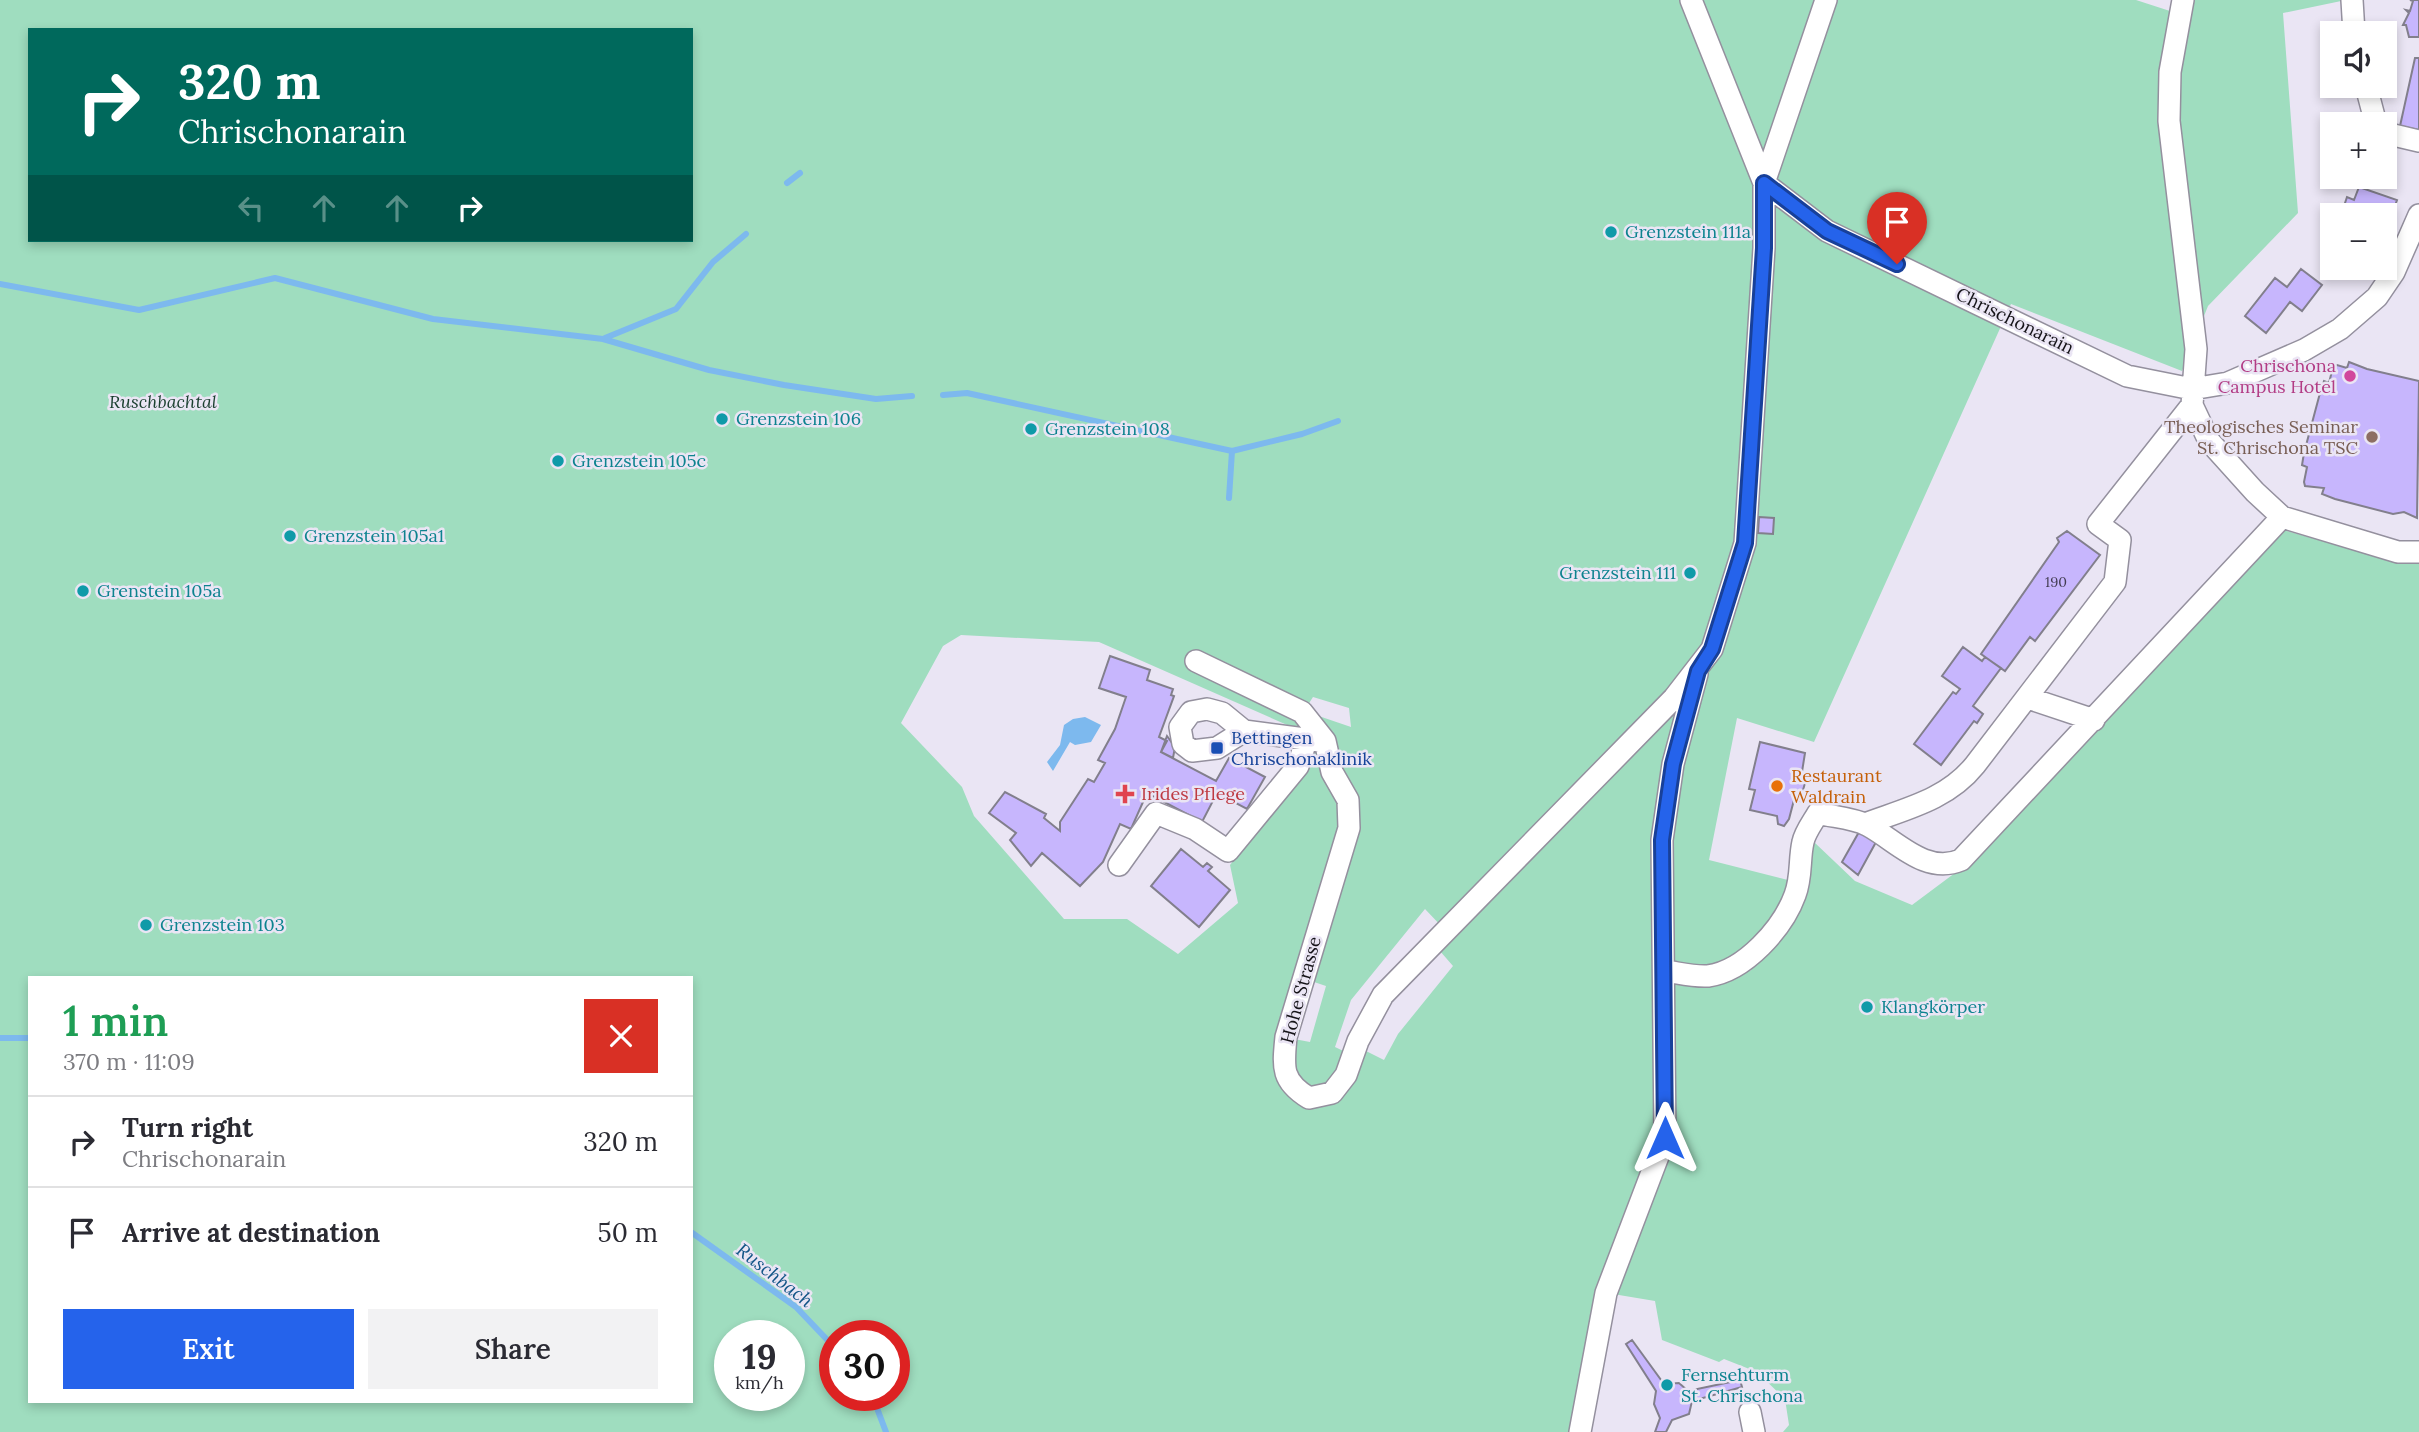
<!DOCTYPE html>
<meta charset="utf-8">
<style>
:root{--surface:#fff;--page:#f2f2f3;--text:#2b2b33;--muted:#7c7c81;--line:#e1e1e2;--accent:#2563eb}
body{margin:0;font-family:Lora,serif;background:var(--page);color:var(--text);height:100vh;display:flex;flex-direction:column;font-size:26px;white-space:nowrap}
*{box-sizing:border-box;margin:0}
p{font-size:23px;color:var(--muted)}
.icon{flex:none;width:38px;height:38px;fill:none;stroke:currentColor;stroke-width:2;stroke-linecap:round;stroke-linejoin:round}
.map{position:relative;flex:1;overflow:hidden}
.panel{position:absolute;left:28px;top:976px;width:665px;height:427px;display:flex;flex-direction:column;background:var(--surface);border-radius:0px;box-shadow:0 4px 10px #0003}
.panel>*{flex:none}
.banner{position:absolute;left:28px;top:28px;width:665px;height:214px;border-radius:0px;box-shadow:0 4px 10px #0003;background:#00695c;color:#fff;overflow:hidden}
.fabs{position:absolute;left:2320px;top:21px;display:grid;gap:14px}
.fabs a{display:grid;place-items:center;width:77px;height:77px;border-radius:0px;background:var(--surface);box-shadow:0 4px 10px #0003;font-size:35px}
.speed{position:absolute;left:714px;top:1320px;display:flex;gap:14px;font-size:35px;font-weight:700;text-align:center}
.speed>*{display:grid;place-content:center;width:91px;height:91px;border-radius:50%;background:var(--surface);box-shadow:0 4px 10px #0003;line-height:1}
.speed small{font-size:18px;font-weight:400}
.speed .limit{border:10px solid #d22;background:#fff;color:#111}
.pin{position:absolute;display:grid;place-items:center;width:60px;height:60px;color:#fff;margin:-72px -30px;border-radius:50% 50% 50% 0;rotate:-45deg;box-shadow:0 0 7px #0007}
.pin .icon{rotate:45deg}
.me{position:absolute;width:77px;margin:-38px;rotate:0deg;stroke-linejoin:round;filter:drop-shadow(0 0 5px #0008)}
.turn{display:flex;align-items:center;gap:24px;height:147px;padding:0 35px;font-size:32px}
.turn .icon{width:91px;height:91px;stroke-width:2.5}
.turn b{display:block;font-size:49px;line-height:60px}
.lanes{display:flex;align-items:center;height:66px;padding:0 35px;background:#0003;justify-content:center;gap:35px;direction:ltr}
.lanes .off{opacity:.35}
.round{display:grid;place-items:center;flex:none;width:74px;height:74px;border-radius:0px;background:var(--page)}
.head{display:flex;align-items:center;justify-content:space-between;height:119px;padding:0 35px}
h1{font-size:42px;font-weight:600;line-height:52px;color:#1e9e55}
.action{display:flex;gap:14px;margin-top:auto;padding:14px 35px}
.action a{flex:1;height:80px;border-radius:0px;background:var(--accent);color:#fff;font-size:28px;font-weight:600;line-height:80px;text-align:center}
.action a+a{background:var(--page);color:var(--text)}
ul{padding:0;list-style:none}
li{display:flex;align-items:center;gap:21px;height:91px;padding:0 35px;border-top:2px solid var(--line)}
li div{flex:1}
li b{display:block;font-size:26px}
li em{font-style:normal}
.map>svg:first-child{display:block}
.green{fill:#9fddbf;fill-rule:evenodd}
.water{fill:#7db9ee}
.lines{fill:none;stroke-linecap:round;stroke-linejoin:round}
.stream{stroke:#7db9ee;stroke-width:6}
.building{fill:#c7b6fd;stroke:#827f8c;stroke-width:2}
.minor-casing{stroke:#94909e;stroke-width:24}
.minor{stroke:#fff;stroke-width:21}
.route-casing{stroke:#184099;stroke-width:18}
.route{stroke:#2563eb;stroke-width:12}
.culture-dot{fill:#0f9aa8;stroke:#eae5f4;stroke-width:2.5}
.hotel-dot{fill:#d1479c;stroke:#eae5f4;stroke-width:2.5}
.education-dot{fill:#8d6e63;stroke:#eae5f4;stroke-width:2.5}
.transit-dot{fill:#1a4fb4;stroke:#eae5f4;stroke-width:2.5}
.food-dot{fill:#e8710a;stroke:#eae5f4;stroke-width:2.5}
.health-dot{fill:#e0444e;stroke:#eae5f4;stroke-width:2.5}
.labels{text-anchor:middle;stroke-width:5;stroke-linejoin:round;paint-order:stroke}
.number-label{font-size:14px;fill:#423c51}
.culture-label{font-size:18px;fill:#0d838f;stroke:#eae5f4;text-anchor:start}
.street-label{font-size:18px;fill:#151318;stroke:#eae5f4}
.hotel-label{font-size:18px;fill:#b23c85;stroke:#eae5f4;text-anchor:end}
.park-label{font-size:18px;font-style:italic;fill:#1a3f2f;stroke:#eae5f4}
.education-label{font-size:18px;fill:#785e54;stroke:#eae5f4;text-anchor:end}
.transit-label{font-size:18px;fill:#164399;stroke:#eae5f4;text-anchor:start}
.food-label{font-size:18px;fill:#c56008;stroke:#eae5f4;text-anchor:start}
.health-label{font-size:18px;fill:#be3a42;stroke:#eae5f4;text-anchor:start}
.water-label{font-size:19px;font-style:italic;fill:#135587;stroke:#eae5f4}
</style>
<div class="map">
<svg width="2419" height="1432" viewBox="0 0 2419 1432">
<rect width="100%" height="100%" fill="#eae5f4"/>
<path class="green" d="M0 0H2136L2173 12 2176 0H2346L2283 13 2298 213 2208 306 2182 371 2011 304 1814 742 1737 718 1709 860 1792 881C1776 915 1758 937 1730 962L1750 971 1792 916 1807 883 1814 842 1855 881 1912 905 1967 864 2283 530 2396 562 2419 560V1432H1783L1789 1425 1785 1399 1757 1372 1724 1359 1719 1362 1662 1340 1655 1301 1607 1293 1580 1432H0ZM30 30H691V240H30ZM961 635 1099 642 1294 728 1302 771 1230 865 1238 903 1178 954 1127 919H1064L974 816 962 787 901 723 943 646ZM1313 697 1349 708 1351 727 1304 711ZM1425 909 1445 930 1433 943 1453 966 1398 1034 1384 1060 1360 1048 1356 1057 1335 1047 1351 1000ZM30 978H691V1402H30ZM1311 981 1326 986 1310 1042 1294 1039ZM730 1335H789V1395H730ZM835 1335H894V1395H835Z"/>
<path class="water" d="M1085 717 1101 725 1091 742 1075 745 1070 742 1053 771 1047 762 1060 745 1064 725 1073 719Z"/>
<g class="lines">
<path class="stream" d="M787 183 800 173
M0 284 139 310 275 278 433 319 603 339 709 370 784 385 876 399 912 396
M605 338 676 309 713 262 746 234
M943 395 967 393 1232 451 1302 434 1338 421
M1229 498 1232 451
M0 1038H30
M691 1232 796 1307 835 1348
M872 1395 886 1432"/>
</g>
<path class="building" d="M2410 0H2419V37H2409L2406 25H2403L2409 13 2406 10 2410 11 2413 1Z
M2415 58H2419V130L2400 126Z
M2359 187 2397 200 2385 235V215H2341L2347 197 2354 200Z
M2301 269 2322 285 2302 311 2290 302 2266 333 2245 316 2275 278 2287 287Z
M2349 362 2367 369 2419 381 2417 518 2404 512 2393 514 2335 499 2322 494 2324 488 2305 486 2304 482 2307 467 2302 465 2304 453 2320 393 2324 381 2329 383 2333 367 2337 365 2347 368Z
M1759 517 1774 518 1773 534 1758 533Z
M2067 531 2100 555 2035 641 2030 637 2005 671 1981 654 2059 542 2057 538Z
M1963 647 1982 661 1985 657 2001 668 1973 706 1983 714 1977 723 1974 721 1941 765 1914 744 1953 692 1956 694 1960 689 1942 676Z
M1110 656 1150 670 1147 680 1173 689 1171 695 1174 696 1159 737 1167 741 1161 752 1216 781 1229 758 1265 777 1247 809 1217 793 1202 822 1147 793 1131 829 1120 824 1103 862 1080 886 1042 853 1031 866 1010 840 1016 833 989 813 1005 792 1046 814 1044 818 1060 831V822L1088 779 1094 782 1105 763 1098 760 1115 729 1126 697 1099 688Z
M1167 736 1175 747 1173 758 1161 752Z
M1760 742 1805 753 1801 778 1805 783 1800 801 1794 800 1789 819 1784 826 1778 824 1777 816 1750 810 1755 790 1749 789Z
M1859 832 1876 842 1858 875 1842 862Z
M1181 849 1203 867 1207 863 1212 867 1208 871 1230 890 1199 927 1151 886Z
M1632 1340 1664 1384 1679 1383 1688 1391 1740 1380 1742 1387 1692 1401 1689 1414 1672 1420 1666 1432H1655L1660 1418 1654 1404 1656 1391 1626 1344Z"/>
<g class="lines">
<defs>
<path id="minor" d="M1691 0 1764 183 1827 231 2127 376 2192 389 2228 383 2304 350 2340 329 2377 297 2394 272 2419 215
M2183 0 2170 72 2169 121 2196 349 2192 405 2209 441 2255 492 2282 517
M2352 0 2354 33
M2366 86 2376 124
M2385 133 2419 141
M1196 661 1302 712 1325 741 1332 772 1348 800 1349 828 1286 1037C1283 1067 1281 1081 1309 1098L1332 1093 1346 1075 1358 1041 1383 995 1674 698 1712 649 1745 543 1764 248V183L1826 0
M2028 698 2094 720
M1244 731 1217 748 1192 751 1183 744 1180 727 1191 712 1207 709 1222 713 1244 731 1320 741
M1865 824C1905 809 1947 800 1975 765L2115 582 2120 540 2098 524 2192 405
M1119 865 1156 813 1195 829 1228 851 1298 766 1306 741
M1665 971C1679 973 1694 977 1708 976 1745 971 1783 928 1795 895 1802 877 1799 859 1803 842 1805 832 1813 822 1818 813 1833 817 1853 818 1867 825 1897 841 1925 875 1961 860L2282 517 2398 552H2419
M1750 1412 1754 1432
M1580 1432 1606 1293 1665 1138 1662 840 1673 764 1697 674"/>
</defs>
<use href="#minor" class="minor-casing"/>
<use href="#minor" class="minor"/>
</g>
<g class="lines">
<defs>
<path id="route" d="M1665 1138 1662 840 1673 764 1698 671 1712 649 1745 543 1764 248V183L1827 231 1897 264"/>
</defs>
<use href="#route" class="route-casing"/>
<use href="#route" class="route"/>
</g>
<g class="culture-dot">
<circle cx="1611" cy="232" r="7"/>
<circle cx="722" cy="419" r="7"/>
<circle cx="1031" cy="429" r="7"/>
<circle cx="558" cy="461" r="7"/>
<circle cx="290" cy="536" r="7"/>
<circle cx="1690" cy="573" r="7"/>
<circle cx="83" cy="591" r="7"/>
<circle cx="146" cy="925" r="7"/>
<circle cx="1867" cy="1007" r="7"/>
<circle cx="1667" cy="1385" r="7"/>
</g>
<circle class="hotel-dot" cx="2350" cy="376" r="7"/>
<circle class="education-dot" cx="2372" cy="437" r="7"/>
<rect class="transit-dot" x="1210" y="741" width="14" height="14" rx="3.5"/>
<circle class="food-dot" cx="1777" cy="786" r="7"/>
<path class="health-dot" d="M1121.5 783.5h7v7h7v7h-7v7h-7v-7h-7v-7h7z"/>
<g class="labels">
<g class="number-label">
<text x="2056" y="587">190</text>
</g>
<g class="culture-label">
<text x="1625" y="238">Grenzstein 111a</text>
<text x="736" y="425">Grenzstein 106</text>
<text x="1045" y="435">Grenzstein 108</text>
<text x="572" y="467">Grenzstein 105c</text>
<text x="304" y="542">Grenzstein 105a1</text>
<text x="1676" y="579" text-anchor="end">Grenzstein 111</text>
<text x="97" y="597">Grenstein 105a</text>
<text x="160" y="931">Grenzstein 103</text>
<text x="1881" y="1013">Klangkörper</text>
<text x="1681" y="1381">Fernsehturm<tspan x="1681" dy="21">St. Chrischona</tspan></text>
</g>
<g class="street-label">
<text transform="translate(2015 321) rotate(26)" y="6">Chrischonarain</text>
<text transform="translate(1301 990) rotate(-75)" y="6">Hohe Strasse</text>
</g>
<g class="hotel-label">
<text x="2336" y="372">Chrischona<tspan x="2336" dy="21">Campus Hotel</tspan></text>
</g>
<g class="park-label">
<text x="163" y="408">Ruschbachtal</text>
</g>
<g class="education-label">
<text x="2358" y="433">Theologisches Seminar<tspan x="2358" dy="21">St. Chrischona TSC</tspan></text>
</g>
<g class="transit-label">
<text x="1231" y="744">Bettingen<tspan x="1231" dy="21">Chrischonaklinik</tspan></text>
</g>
<g class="food-label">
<text x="1791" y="782">Restaurant<tspan x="1791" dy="21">Waldrain</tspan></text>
</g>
<g class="health-label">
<text x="1141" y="800">Irides Pflege</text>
</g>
<g class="water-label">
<text transform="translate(775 1275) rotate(38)" y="7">Ruschbach</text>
</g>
</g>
</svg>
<div class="fabs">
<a><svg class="icon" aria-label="sound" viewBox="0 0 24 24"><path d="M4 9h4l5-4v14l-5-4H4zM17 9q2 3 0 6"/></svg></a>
<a>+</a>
<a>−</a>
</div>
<div class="speed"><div>19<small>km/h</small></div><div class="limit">30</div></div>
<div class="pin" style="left:1897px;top:264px;background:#d93025"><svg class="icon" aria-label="arrive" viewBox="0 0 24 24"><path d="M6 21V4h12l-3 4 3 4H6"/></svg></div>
<svg class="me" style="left:1665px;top:1138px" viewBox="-20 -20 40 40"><path d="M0-17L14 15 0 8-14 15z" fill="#2563eb" stroke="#fff" stroke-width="4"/></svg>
<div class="banner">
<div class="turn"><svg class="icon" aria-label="right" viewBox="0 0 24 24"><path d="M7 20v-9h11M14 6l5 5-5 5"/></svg><div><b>320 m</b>Chrischonarain</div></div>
<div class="lanes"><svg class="icon off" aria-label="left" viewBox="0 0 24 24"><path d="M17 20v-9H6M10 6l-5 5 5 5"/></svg><svg class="icon off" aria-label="ahead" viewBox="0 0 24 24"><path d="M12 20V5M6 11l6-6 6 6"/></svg><svg class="icon off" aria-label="ahead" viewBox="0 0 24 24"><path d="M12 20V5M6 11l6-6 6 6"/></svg><svg class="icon" aria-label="right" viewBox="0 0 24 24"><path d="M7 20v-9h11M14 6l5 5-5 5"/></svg></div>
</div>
<section class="panel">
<div class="head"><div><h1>1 min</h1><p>370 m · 11:09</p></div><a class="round" style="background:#d93025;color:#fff"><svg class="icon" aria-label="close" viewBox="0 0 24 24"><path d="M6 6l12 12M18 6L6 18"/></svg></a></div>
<ul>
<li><svg class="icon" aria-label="right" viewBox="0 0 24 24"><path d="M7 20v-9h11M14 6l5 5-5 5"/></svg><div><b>Turn right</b><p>Chrischonarain</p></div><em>320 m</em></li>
<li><svg class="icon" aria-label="arrive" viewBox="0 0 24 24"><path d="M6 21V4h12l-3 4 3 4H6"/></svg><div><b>Arrive at destination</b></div><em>50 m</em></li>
</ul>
<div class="action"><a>Exit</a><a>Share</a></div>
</section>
</div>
